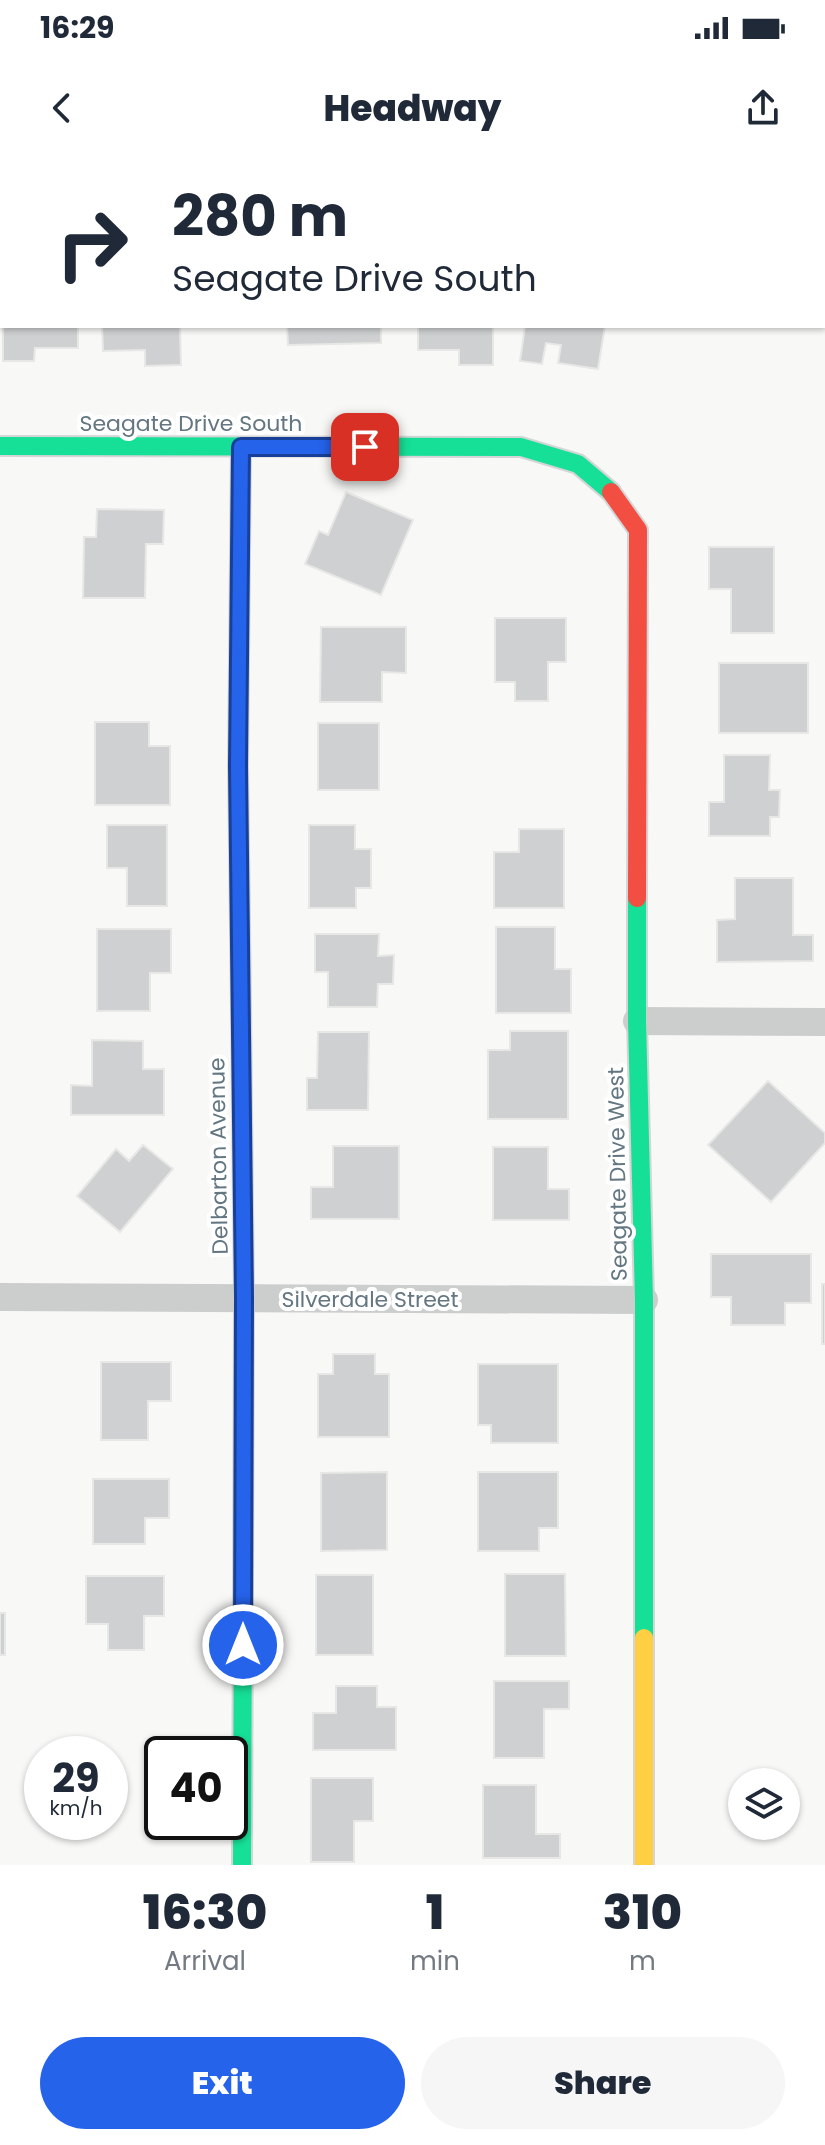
<!DOCTYPE html>
<style>
:root{--surface:#fff;--page:#f6f6f7;--text:#1f2937;--muted:#747a83;--accent:#2563eb}
body{margin:0;font-family:Poppins,sans-serif;background:var(--page);color:var(--text);height:100vh;display:flex;flex-direction:column;font-size:30px;white-space:nowrap}
*{box-sizing:border-box;margin:0}
p{font-size:26px;color:var(--muted)}
.icon{flex:none;width:44px;height:44px;fill:none;stroke:currentColor;stroke-width:2;stroke-linecap:round;stroke-linejoin:round}
.map{position:relative;height:1705px;overflow:hidden}
.details{display:flex;flex-direction:column;background:var(--surface);flex:1}
.details>*{flex:none}
.hud{position:absolute;left:0px;top:0px;width:826px;height:168px;box-shadow:0 2px 6px #0004;background:#fff;color:var(--text);overflow:hidden}
.fabs{position:absolute;left:728px;top:1608px;display:grid;gap:16px}
.fabs a{display:grid;place-items:center;width:72px;height:72px;border-radius:50%;background:var(--surface);box-shadow:0 2px 6px #0004;font-size:40px}
.speed{position:absolute;left:24px;top:1576px;display:flex;gap:16px;font-size:40px;font-weight:700;text-align:center}
.speed>*{display:grid;place-content:center;width:104px;height:104px;border-radius:50%;background:var(--surface);box-shadow:0 2px 6px #0004;line-height:1}
.speed small{font-size:20px;font-weight:400}
.speed .limit{border:4px solid #111;border-radius:12px;background:#fff;color:#111}
.pin{position:absolute;display:grid;place-items:center;width:68px;height:68px;color:#fff;margin:-34px;border-radius:16px;box-shadow:0 4px 12px #0006}
.me{position:absolute;width:88px;margin:-44px;rotate:0deg;stroke-linejoin:round;filter:drop-shadow(0 0 6px #0008)}
.turn{display:flex;align-items:center;gap:28px;height:168px;padding:0 40px;font-size:36px}
.turn .icon{width:104px;height:104px;stroke-width:2.5}
.turn b{display:block;font-size:56px;line-height:68px}
.eta{display:flex;justify-content:space-evenly;align-items:center;height:136px;text-align:center}
.eta b{font-size:48px;font-weight:800;line-height:56px}
.button{display:flex;gap:16px;margin-top:auto;padding:16px 40px}
.button a{flex:1;height:92px;border-radius:48px;background:var(--accent);color:#fff;font-size:32px;font-weight:800;line-height:92px;text-align:center}
.button a+a{background:var(--page);color:var(--text)}
.status{display:flex;justify-content:space-between;align-items:center;height:56px;padding:0 40px;background:var(--surface);direction:ltr}
.status svg{height:22px;fill:currentColor}
header{display:flex;justify-content:space-between;align-items:center;height:104px;padding:0 40px;background:var(--surface);font-size:36px;font-weight:800}
.map>svg:first-child{display:block}
.building{fill:#cfd0d1;stroke:#e7e7e6;stroke-width:2}
.lines{fill:none;stroke-linecap:round;stroke-linejoin:round}
.fast-casing{stroke:#d4d5d6;stroke-width:22}
.slow-casing{stroke:#d4d5d6;stroke-width:22}
.jam-casing{stroke:#d4d5d6;stroke-width:22}
.street{stroke:#cccece;stroke-width:28}
.fast{stroke:#16e098;stroke-width:18}
.slow{stroke:#ffcf43;stroke-width:18}
.jam{stroke:#f24e42;stroke-width:18}
.route-casing{stroke:#184099;stroke-width:20}
.route{stroke:#2563eb;stroke-width:14}
.labels{text-anchor:middle;stroke-width:8;stroke-linejoin:round;paint-order:stroke}
.street-label{font-size:22px;fill:#637681;stroke:#fff}
</style>
<div class="status"><b>16:29</b><svg viewBox="0 0 49 12"><path d="M0 12V9h3v3zM5 12V6h3v6zM10 12V3h3v9zM15 12V0h3v12zM26 1h20v11H26zM47 4h2v5h-2z"/></svg></div>
<header><svg class="icon" aria-label="back" viewBox="0 0 24 24"><path d="M15 5l-7 7 7 7"/></svg>Headway<svg class="icon" aria-label="share" viewBox="0 0 24 24"><path d="M12 15V3M7 8l5-5 5 5M5 13v7h14v-7"/></svg></header>
<div class="map">
<svg width="825" height="1705" viewBox="0 0 825 1705">
<rect width="100%" height="100%" fill="#f8f8f7"/>
<path class="building" d="M3 166H78V188H35L34 201H3Z
M102 166H180L181 205 145 206V190L103 191Z
M287 166H381V183L288 185Z
M418 166H493V205H459V190H418Z
M525 166H605L598 209 558 203 561 185 546 183 542 204 520 201Z
M346 332 413 360 381 435 305 404 319 371 328 375Z
M97 349 164 350 163 384H146L145 438H83L84 377H96Z
M709 387H774V473H731V429H709Z
M495 458H566V502H548V541H515V522H495Z
M321 467H406V513L382 512V542H320Z
M719 503H808V573H719Z
M95 562H149V586H170V645H95Z
M318 563H379V630H318Z
M724 595H770L769 630H780L779 657H770V676H709V642H724Z
M107 665H167V746H127V708H107Z
M309 665H355V689H371V728H356V748H309Z
M519 669H564V748H494V692H519Z
M735 718H793V775H813V801L717 802V760L735 759Z
M496 767H555V809H571V853H496Z
M97 769H171V813H150V851H97Z
M315 774H379L378 796 394 795 393 824H378L377 847H328V812H315Z
M510 871H568V959H488V890H510Z
M318 872H369L368 950H307V918H317Z
M92 880 143 881V909H164V955H71V925L92 926Z
M768 921 825 973V983L771 1042 708 985Z
M143 985 173 1009 120 1072 77 1036 116 989 129 1001Z
M333 986H399V1059H311V1027H333Z
M493 987H548V1029H569V1060H493Z
M711 1094H811V1143H785V1165H731V1137H711Z
M822 1124H825V1184H822Z
M333 1194H375V1214H389V1277H318V1214H333Z
M101 1202H171V1241H148V1280H101Z
M478 1204H558V1283H491V1265H478Z
M387 1312V1390L321 1391V1313Z
M478 1312H558V1368H539V1391H478Z
M93 1319H169V1358H145V1384H93Z
M505 1414H565L566 1496H505Z
M316 1415H373V1495H316Z
M86 1416H164V1456H144V1490H108V1464H86Z
M0 1453H5V1495H0Z
M494 1521H569V1549H544V1598H494Z
M336 1526H377V1547H396V1590H313V1553H336Z
M311 1618H373V1661H354V1702H311Z
M483 1625H536V1674H560V1698H483Z"/>
<g class="lines">
<defs>
<path id="fast" d="M0 286 521 287 578 304 611 332
M637 738V861L644 1140V1478
M241 848 244 1138 242 1705"/>
<path id="slow" d="M241 848 238 606 241 287
M644 1478V1705"/>
<path id="jam" d="M611 332 638 370 637 738"/>
</defs>
<use href="#fast" class="fast-casing"/>
<use href="#slow" class="slow-casing"/>
<use href="#jam" class="jam-casing"/>
<path class="street" d="M637 861 825 862
M0 1137 644 1140"/>
<use href="#fast" class="fast"/>
<use href="#slow" class="slow"/>
<use href="#jam" class="jam"/>
</g>
<g class="lines">
<defs>
<path id="route" d="M243 1485 244 1138 238 606 241 287H365"/>
</defs>
<use href="#route" class="route-casing"/>
<use href="#route" class="route"/>
</g>
<g class="labels">
<g class="street-label">
<text x="191" y="271">Seagate Drive South</text>
<text transform="translate(218 996) rotate(-91)" y="8">Delbarton Avenue</text>
<text transform="translate(617 1014) rotate(-91)" y="8">Seagate Drive West</text>
<text x="370" y="1147">Silverdale Street</text>
</g>
</g>
</svg>
<div class="fabs">
<a><svg class="icon" aria-label="layers" viewBox="0 0 24 24"><path d="M12 4l9 5-9 5-9-5zM3 14l9 5 9-5"/></svg></a>
</div>
<div class="speed"><div>29<small>km/h</small></div><div class="limit">40</div></div>
<div class="pin" style="left:365px;top:287px;background:#d93025"><svg class="icon" aria-label="arrive" viewBox="0 0 24 24"><path d="M6 21V4h12l-3 4 3 4H6"/></svg></div>
<svg class="me" style="left:243px;top:1485px" viewBox="-20 -20 40 40"><circle r="17" fill="#2563eb" stroke="#fff" stroke-width="3"/><path d="M0-11L8 9 0 5-8 9z" fill="#fff"/></svg>
<div class="hud">
<div class="turn"><svg class="icon" aria-label="right" viewBox="0 0 24 24"><path d="M7 20v-9h11M14 6l5 5-5 5"/></svg><div><b>280 m</b>Seagate Drive South</div></div>
</div>
</div>
<section class="details">
<div class="eta">
<div><b>16:30</b><p>Arrival</p></div>
<div><b>1</b><p>min</p></div>
<div><b>310</b><p>m</p></div>
</div>
<div class="button"><a>Exit</a><a>Share</a></div>
</section>
